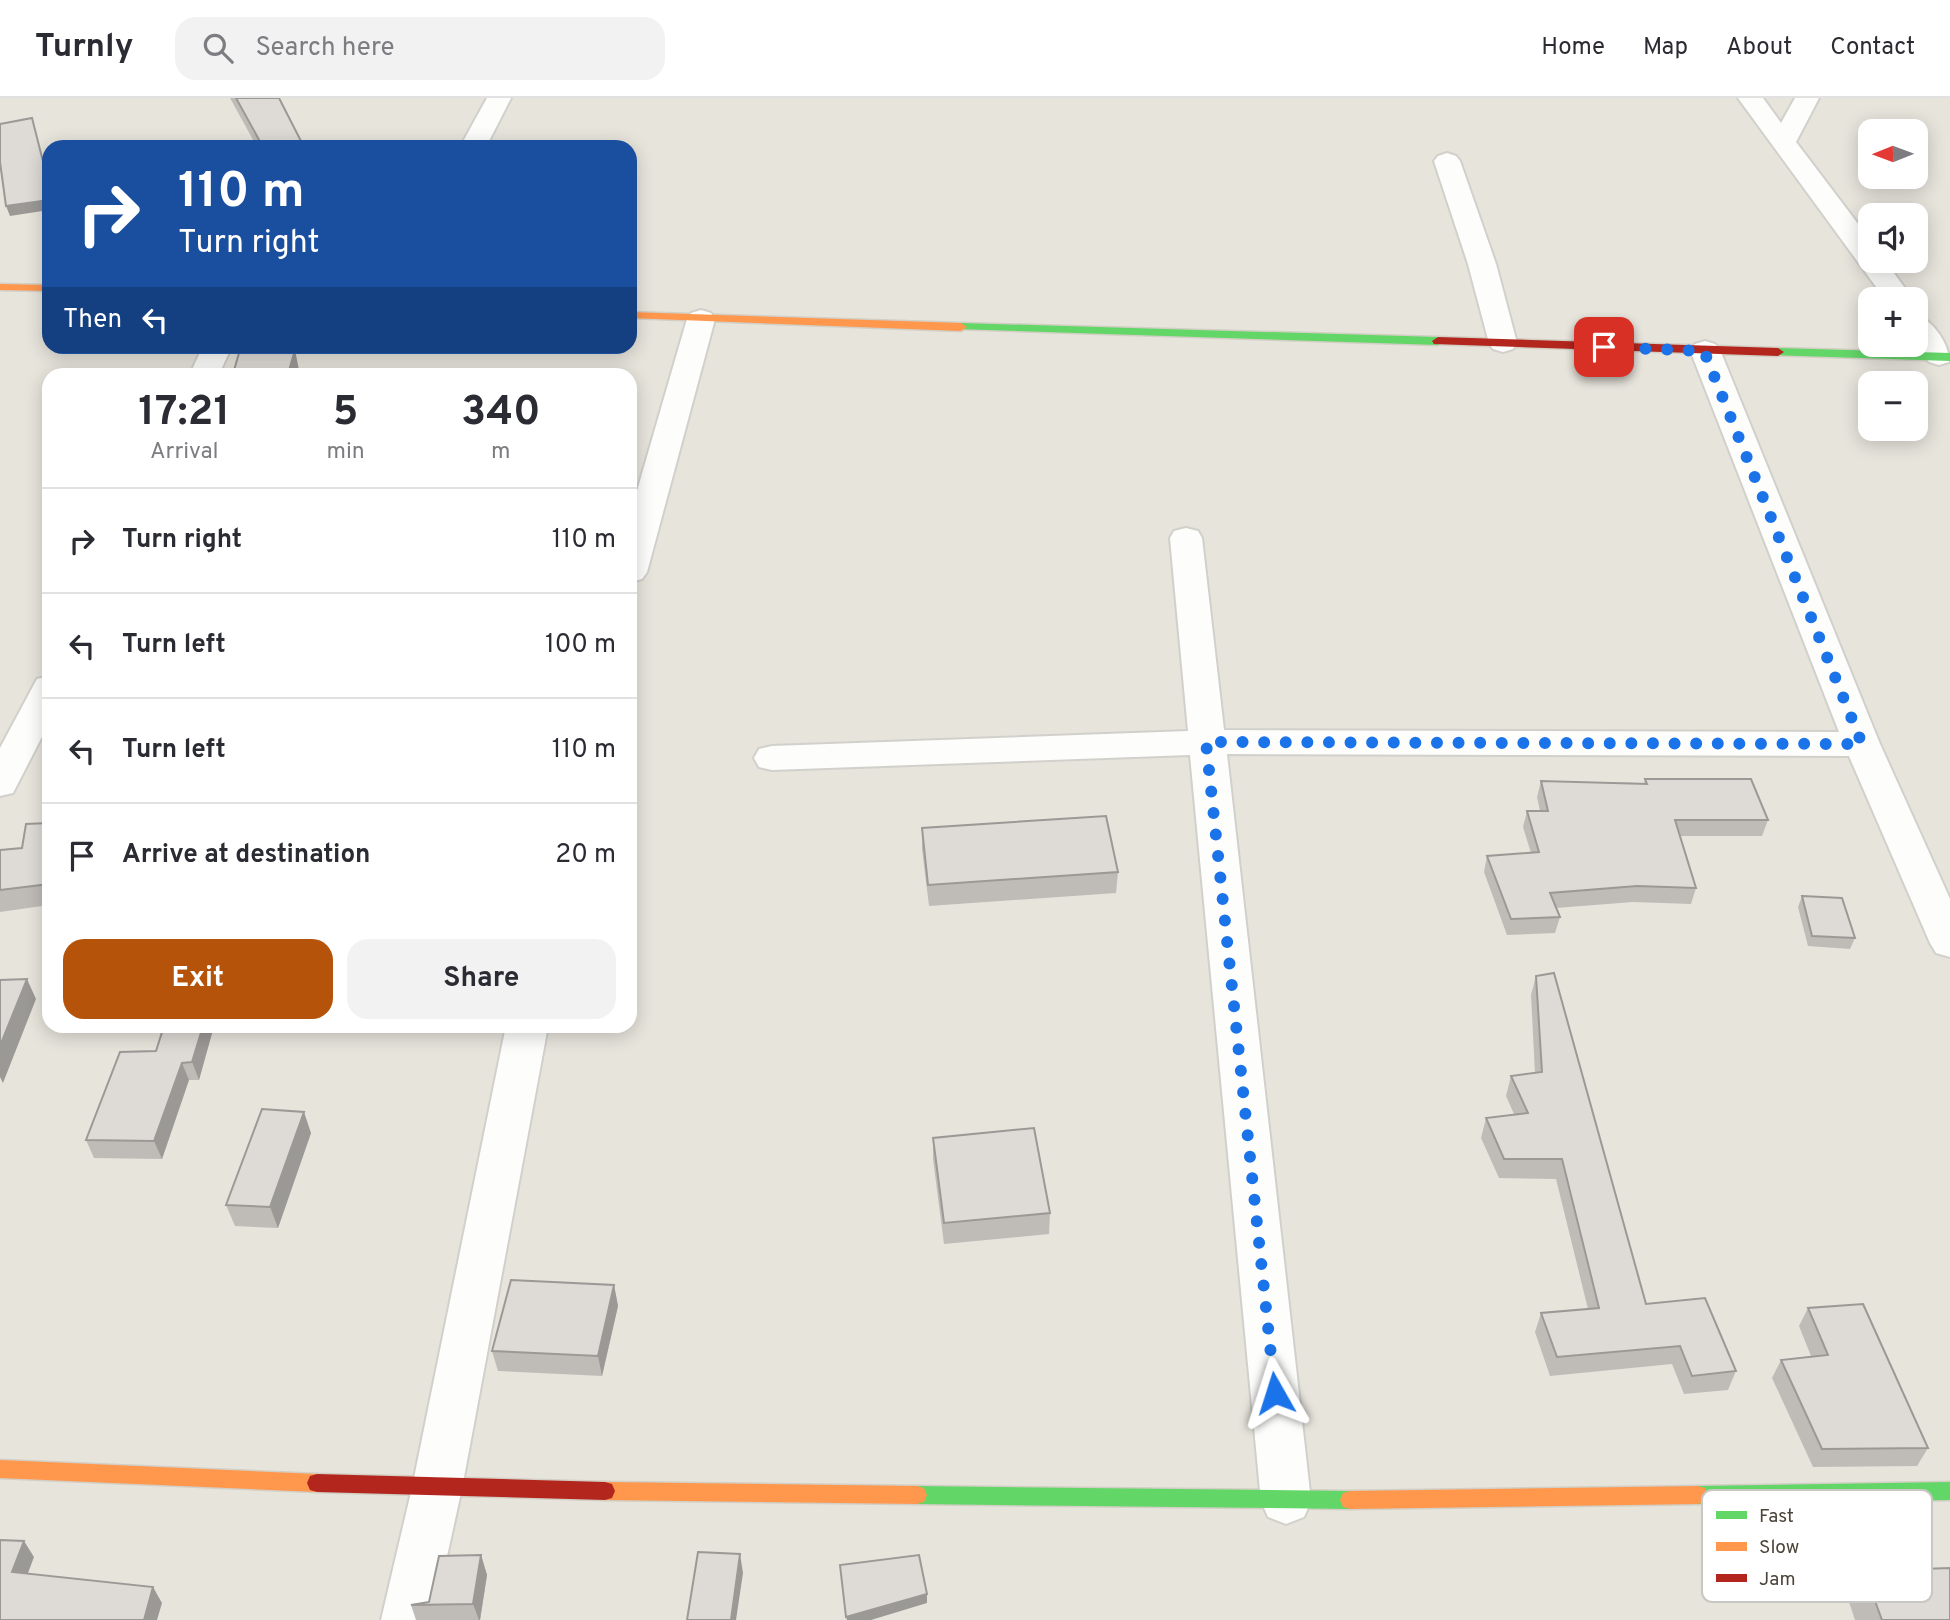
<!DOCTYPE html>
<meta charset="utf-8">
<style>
:root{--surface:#fff;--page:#f2f2f3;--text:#2b2b33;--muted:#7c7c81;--line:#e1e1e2;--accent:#b45309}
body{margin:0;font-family:Overpass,sans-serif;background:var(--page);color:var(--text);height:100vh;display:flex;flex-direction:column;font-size:26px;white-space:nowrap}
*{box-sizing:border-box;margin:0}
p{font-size:23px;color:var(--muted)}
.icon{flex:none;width:38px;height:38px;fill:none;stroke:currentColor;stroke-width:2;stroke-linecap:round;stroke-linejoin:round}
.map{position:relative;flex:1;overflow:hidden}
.details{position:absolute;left:42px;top:270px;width:595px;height:665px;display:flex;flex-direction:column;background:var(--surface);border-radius:21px;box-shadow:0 4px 18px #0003}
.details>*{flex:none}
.guide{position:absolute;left:42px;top:42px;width:595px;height:214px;border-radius:21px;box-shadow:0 4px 18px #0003;background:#1a4fa0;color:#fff;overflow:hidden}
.needle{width:46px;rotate:269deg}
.tools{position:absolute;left:1858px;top:21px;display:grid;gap:14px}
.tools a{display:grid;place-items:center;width:70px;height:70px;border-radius:14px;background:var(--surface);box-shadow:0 4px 18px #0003;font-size:35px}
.pin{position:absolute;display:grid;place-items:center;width:60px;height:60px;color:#fff;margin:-30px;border-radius:14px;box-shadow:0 4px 10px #0006}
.me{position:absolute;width:77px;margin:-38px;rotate:354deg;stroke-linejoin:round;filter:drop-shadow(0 0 5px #0008)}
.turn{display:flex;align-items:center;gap:24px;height:147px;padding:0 21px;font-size:32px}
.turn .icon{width:91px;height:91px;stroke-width:2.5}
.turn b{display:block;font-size:49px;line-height:60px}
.then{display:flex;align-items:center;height:66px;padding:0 21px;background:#0003;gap:14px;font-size:26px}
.eta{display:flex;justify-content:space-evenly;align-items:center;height:119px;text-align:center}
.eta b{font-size:42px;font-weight:700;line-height:49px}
.action{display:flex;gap:14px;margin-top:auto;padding:14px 21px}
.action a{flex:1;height:80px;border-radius:21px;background:var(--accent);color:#fff;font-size:28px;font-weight:700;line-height:80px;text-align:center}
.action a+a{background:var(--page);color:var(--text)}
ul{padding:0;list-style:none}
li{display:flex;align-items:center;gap:21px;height:105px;padding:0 21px;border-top:2px solid var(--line)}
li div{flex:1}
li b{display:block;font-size:26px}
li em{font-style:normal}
header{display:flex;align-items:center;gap:42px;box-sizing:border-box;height:98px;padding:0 35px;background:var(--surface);border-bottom:2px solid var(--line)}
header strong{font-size:33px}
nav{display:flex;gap:38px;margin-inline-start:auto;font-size:24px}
.search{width:490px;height:63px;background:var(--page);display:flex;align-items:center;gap:18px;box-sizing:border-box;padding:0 24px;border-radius:21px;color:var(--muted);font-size:26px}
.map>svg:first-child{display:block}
.residential{fill:#e7e4dc;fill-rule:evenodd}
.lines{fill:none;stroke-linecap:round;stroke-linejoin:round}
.street-casing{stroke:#d2d0cb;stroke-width:4}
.fast-casing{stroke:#d3cfc5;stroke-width:3}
.slow-casing{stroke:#d3cfc5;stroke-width:3}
.jam-casing{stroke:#d3cfc5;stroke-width:3}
.street{fill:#fdfdfc;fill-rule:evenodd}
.fast{fill:#63d668;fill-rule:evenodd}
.slow{fill:#ff974d;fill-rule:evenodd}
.jam{fill:#b3261e;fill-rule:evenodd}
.wall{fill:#bfbcb8}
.shaded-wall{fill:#9b9996}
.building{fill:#dedbd6;stroke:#9b9996;stroke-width:2}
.route{stroke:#1a73e8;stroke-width:12;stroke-dasharray:0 21.6}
.key{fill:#fff;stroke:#c9c7c4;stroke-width:2}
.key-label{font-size:19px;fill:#4b4439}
</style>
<header>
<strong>Turnly</strong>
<div class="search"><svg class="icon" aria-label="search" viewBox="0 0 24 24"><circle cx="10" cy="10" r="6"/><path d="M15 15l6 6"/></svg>Search here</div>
<nav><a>Home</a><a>Map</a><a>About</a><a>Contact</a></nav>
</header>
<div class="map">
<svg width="1950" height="1522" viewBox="0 0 1950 1522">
<rect width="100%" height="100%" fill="#f4f2ee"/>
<path class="residential" d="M0 0H1950V1522H0ZM1871 33H1916V79H1871ZM49 49H630V248H49ZM1871 117H1916V163H1871ZM1871 201H1916V247H1871ZM49 276H630V928H49ZM1871 285H1916V331H1871Z"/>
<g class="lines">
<defs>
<path id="street" d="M487 0H511L486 49H460Z
M1738 0H1763L1781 25 1795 0H1819L1796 44 1871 143V163H1885L1913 201H1885Z
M1447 55 1456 58 1460 63 1496 166 1517 245 1513 251 1503 254 1493 251 1489 245 1468 166 1434 63 1438 58Z
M701 212 711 215 715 221 647 474 642 481 630 484V417L687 221 691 215Z
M1916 217C1933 222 1950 247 1949 264L1939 267 1929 264 1916 247Z
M1705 243 1715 246 1720 252 1880 646 1950 801V859L1936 855 1930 845 1849 658 1227 656 1311 1403 1304 1419 1286 1426 1268 1419 1261 1403 1190 657 772 672 759 669 754 660 759 651 772 648 1188 633 1170 440 1174 433 1186 430 1198 433 1202 440 1224 632 1839 634 1690 252 1695 246Z
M203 248H232L219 276H190Z
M49 578V625L13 695 0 698V650L37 581Z
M506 928H548L462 1390 433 1522H381L412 1390Z"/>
<path id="fast" d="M961 225 1438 239 1444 243 1438 247 957 231V227Z
M1778 250 1950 255V263L1774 257V251Z
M1950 1384V1402L1698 1406 1691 1404 1688 1397 1691 1390 1698 1388Z
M917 1388 1350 1393 1357 1395 1360 1402 1357 1409 1350 1411 917 1406 910 1404 907 1397 910 1390Z"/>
<path id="slow" d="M0 186 49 187V193L0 192Z
M630 214 961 225 967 229 961 233 630 220Z
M0 1362 317 1376 324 1378 327 1385 324 1392 317 1394 0 1380Z
M605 1384 917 1388 924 1390 927 1397 924 1404 917 1406 605 1402 598 1400 595 1393 598 1386Z
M1698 1388 1705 1390 1708 1397 1705 1404 1698 1406 1350 1411 1343 1409 1340 1402 1343 1395 1350 1393Z"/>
<path id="jam" d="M1438 239 1778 250 1784 254 1778 258 1434 246 1432 243Z
M317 1376 605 1384 612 1386 615 1393 612 1400 605 1402 317 1394 310 1392 307 1385 310 1378Z"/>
</defs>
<use href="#street" class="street-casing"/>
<use href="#fast" class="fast-casing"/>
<use href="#slow" class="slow-casing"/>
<use href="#jam" class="jam-casing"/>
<use href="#street" class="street"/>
<use href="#fast" class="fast"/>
<use href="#slow" class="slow"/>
<use href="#jam" class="jam"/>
</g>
<path class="wall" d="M230 0H279L304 49H257Z
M1645 681 1768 722 1762 738H1680L1696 790 1691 806 1633 804 1556 810 1560 819 1555 835 1507 837 1484 774 1487 758 1531 755 1523 729 1527 713H1540L1537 699 1541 683 1644 685Z
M49 725V807L0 814V752L22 750Z
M922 730 1118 774 1116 795 929 808 922 751Z
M1802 798 1855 840 1850 851 1808 848 1798 809Z
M1536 878 1646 1206 1736 1273 1728 1292 1684 1296 1672 1266 1550 1278 1535 1234 1541 1215 1588 1211 1556 1081 1499 1080 1481 1040 1486 1020 1514 1016 1506 998 1511 978 1535 975 1531 897Z
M164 928H214L199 982H189L162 1061 94 1060 86 1042 156 953Z
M311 1035 278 1130 235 1128 226 1107Z
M933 1040 1050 1115 1049 1136 944 1146 933 1061Z
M614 1187 618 1208 602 1278 498 1273 492 1253Z
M1808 1210 1928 1350 1917 1368 1813 1369 1772 1280 1781 1262 1811 1258 1799 1228Z
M481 1457 487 1477 480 1522H416L411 1507 429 1504Z
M1864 1473 1950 1522H1855L1848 1501Z"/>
<path class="shaded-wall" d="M49 102V112L10 118 6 108Z
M295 252 299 272 298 276H288Z
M27 881 36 901 3 985 0 979V948Z
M203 928H214L199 982 192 964Z
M182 965 189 982 162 1061 154 1043Z
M304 1014 311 1035 278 1130 270 1109Z
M614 1187 618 1208 602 1278 598 1258Z
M24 1443 34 1459 22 1491 12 1474Z
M740 1456 743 1475 736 1522H731Z
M481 1457 487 1477 480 1522H479L473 1506Z
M153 1489 162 1505 157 1522H144Z
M927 1496V1505L871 1522H847L846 1519Z"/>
<path class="building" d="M236 0H279L304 49H263Z
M32 20 49 87V102L6 108 0 64V26Z
M295 252 288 276H233L239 255Z
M1645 681H1751L1768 722H1675L1696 790 1637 788 1550 795 1560 819 1511 821 1487 758 1539 754 1527 713H1548L1541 683 1647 686Z
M1106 718 1118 774 928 787 922 730Z
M49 725V786L0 792V752L22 750 26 726Z
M1802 798 1842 800 1855 840 1812 838Z
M1554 875 1646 1206 1705 1200 1736 1273 1692 1278 1680 1248 1557 1259 1541 1215 1599 1210 1562 1061H1504L1486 1020 1528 1015 1511 978 1542 974 1536 878Z
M27 881 0 948V882Z
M164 928H203L192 964 182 965 154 1043 86 1042 120 954 156 953Z
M262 1011 304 1014 270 1109 226 1107Z
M1034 1030 1050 1115 944 1125 933 1040Z
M511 1182 614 1187 598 1258 492 1253Z
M1863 1206 1928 1350 1822 1351 1781 1262 1828 1257 1808 1210Z
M0 1442 24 1443 12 1474 153 1489 144 1522H0Z
M698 1454 740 1456 731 1522H687Z
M481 1457 473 1506 411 1507 429 1504 439 1458Z
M919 1457 927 1496 846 1519 840 1467Z
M1950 1470V1522H1882L1864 1473Z"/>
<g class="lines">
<path class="route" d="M1275 1295 1206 644 1862 646 1704 253 1604 249"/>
</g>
<rect x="1702" y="1392" width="230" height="112" rx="10" class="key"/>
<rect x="1716" y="1413" width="31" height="8" fill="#63d668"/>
<rect x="1716" y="1444" width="31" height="9" fill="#ff974d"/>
<rect x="1716" y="1476" width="31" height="8" fill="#b3261e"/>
<g class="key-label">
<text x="1759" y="1424">Fast</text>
<text x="1759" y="1455">Slow</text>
<text x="1759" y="1487">Jam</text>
</g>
</svg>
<div class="tools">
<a><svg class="needle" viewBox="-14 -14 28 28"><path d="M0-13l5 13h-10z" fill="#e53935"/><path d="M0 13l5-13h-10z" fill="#7c7c81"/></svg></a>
<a><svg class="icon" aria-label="sound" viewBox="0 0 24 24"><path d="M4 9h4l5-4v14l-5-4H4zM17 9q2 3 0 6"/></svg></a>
<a>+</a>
<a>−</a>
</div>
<div class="pin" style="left:1604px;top:249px;background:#d93025"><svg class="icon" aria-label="arrive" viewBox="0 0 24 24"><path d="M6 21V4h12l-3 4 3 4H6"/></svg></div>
<svg class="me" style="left:1275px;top:1295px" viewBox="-20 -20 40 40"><path d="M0-17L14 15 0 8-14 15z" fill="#1a73e8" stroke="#fff" stroke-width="4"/></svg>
<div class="guide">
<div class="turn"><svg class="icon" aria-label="right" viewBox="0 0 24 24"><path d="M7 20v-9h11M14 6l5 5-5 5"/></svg><div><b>110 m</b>Turn right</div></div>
<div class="then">Then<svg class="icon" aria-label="left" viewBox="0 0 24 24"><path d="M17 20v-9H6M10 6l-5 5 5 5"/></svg></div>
</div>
<section class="details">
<div class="eta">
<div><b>17:21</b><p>Arrival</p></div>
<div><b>5</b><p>min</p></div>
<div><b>340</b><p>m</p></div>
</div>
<ul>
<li><svg class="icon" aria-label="right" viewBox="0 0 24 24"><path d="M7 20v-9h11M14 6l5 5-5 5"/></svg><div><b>Turn right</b></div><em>110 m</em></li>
<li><svg class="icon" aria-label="left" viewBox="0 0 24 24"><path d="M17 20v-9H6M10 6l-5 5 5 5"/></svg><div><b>Turn left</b></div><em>100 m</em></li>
<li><svg class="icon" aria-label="left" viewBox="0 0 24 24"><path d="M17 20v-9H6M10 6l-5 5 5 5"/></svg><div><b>Turn left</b></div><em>110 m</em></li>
<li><svg class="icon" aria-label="arrive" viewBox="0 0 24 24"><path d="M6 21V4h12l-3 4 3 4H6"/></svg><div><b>Arrive at destination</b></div><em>20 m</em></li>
</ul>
<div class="action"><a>Exit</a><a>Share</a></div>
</section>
</div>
